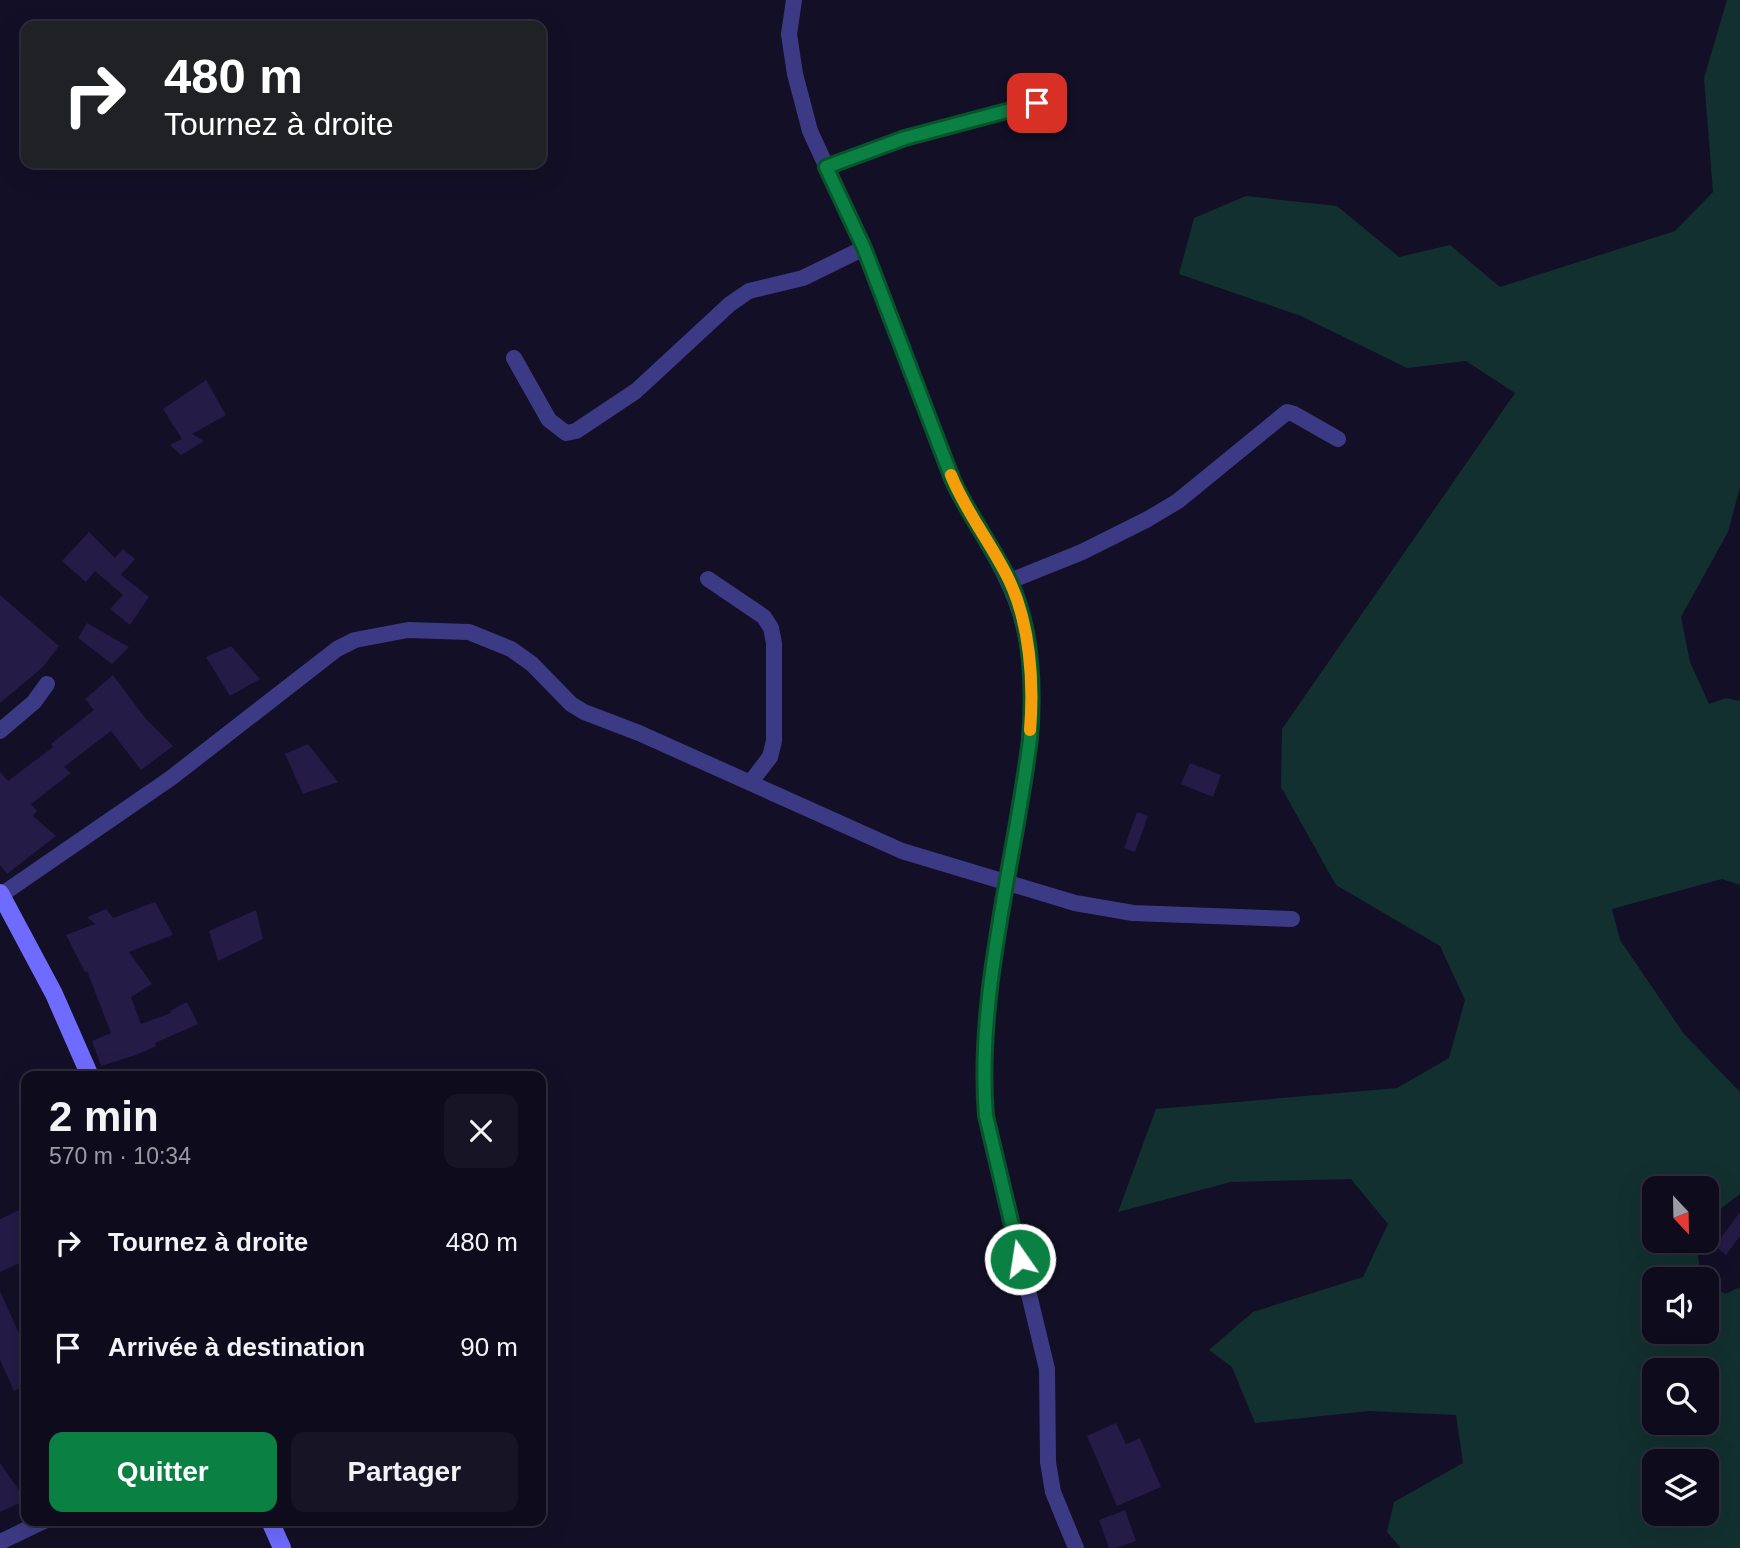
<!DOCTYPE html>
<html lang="fr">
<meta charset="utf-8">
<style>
:root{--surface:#0e0b1c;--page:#171425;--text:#f1f3f6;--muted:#9b9ba3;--line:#2e2b3b;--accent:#0b8043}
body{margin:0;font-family:Arial,sans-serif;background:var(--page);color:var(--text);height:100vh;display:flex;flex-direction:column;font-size:26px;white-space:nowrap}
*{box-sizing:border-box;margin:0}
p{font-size:23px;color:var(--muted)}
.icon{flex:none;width:38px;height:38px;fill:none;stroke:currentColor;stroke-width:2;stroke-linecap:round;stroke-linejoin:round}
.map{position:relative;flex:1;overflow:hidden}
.sheet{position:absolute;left:21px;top:1071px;width:525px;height:455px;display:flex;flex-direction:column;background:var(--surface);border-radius:14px;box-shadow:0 7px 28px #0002,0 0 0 2px var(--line)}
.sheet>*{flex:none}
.banner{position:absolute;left:21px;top:21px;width:525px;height:147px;border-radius:14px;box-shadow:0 7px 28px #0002,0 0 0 2px var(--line);background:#202124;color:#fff;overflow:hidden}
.needle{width:46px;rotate:158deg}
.fabs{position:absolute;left:1642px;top:1176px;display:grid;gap:14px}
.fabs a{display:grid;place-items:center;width:77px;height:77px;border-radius:14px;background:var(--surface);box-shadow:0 7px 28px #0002,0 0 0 2px var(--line);font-size:35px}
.pin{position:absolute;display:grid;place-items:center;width:60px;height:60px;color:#fff;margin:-30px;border-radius:14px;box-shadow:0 4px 10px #0006}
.me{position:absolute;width:77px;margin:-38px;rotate:347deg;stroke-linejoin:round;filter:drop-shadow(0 0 5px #0008)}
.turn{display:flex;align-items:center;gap:24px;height:147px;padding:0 28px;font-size:32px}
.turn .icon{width:91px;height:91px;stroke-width:2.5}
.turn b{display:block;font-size:49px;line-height:60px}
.round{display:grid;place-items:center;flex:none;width:74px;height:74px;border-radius:14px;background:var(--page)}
.headline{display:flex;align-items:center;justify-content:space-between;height:119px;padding:0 28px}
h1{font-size:42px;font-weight:600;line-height:52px}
.button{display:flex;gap:14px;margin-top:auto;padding:14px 28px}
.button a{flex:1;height:80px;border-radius:14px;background:var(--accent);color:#fff;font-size:28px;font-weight:600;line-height:80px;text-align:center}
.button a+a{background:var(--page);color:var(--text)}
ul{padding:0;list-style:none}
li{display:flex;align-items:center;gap:21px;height:105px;padding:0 28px}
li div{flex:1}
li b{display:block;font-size:26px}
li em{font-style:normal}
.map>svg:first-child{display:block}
.green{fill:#12302f;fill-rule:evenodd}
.building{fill:#241b47}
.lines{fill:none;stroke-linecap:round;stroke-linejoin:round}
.street{stroke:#3d3a85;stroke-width:16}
.secondary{stroke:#6f6bff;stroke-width:18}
.route-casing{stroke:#07532c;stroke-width:18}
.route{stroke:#0b8043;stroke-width:12}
.slow{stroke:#f59e0b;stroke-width:12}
</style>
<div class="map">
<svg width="1740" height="1548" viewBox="0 0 1740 1548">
<rect width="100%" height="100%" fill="#130f26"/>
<path class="green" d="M1727 0H1740V487L1728 532 1681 617 1690 662 1709 704 1726 698 1740 701V885L1722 879 1612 909 1620 940 1684 1034 1740 1092V1194L1706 1220V1188H1654V1241H1699L1697 1248 1701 1276 1705 1279H1654V1332H1706V1280L1725 1294 1740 1287V1548H1401L1387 1532 1394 1502 1463 1463 1456 1415 1369 1411 1255 1423 1232 1367 1209 1350 1253 1312 1363 1277 1388 1224 1351 1179 1231 1182 1118 1212 1156 1109 1397 1088 1449 1058 1465 1000 1440 946 1336 885 1281 787 1282 729 1515 393 1466 361 1407 368 1301 316 1179 274 1194 218 1246 196 1337 206 1399 257 1450 245 1500 287 1675 231 1713 192 1704 78ZM1654 1370H1706V1423H1654ZM1654 1461H1706V1514H1654Z"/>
<path class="building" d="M206 380 226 415 192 434 204 441 181 455 170 445 182 439 163 409Z
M89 532 115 558 123 549 135 559 121 575 149 597 130 625 110 609 123 595 95 571 86 582 62 561Z
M0 595 59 646 43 667 0 703Z
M87 623 129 647 112 664 78 638Z
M231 646 260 679 230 696 206 657Z
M113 675 146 719 173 746 141 770 111 731 64 767 71 773 31 804 37 811 33 816 56 836 7 874 0 865V772L8 781 53 747 51 744 94 710 85 699Z
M308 744 338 782 303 794 285 754Z
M1190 763 1221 775 1213 797 1181 784Z
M1137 812 1148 816 1135 852 1124 848Z
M155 902 173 935 129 952 152 984 131 997 141 1024 171 1013 170 1011 187 1002 198 1024 155 1043 156 1046 136 1055 101 1066 92 1041 111 1033 87 971 85 972 66 935 95 924 87 917 106 909 113 918Z
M256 910 263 939 218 961 209 931Z
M26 1207V1260L0 1272V1219Z
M1740 1212V1236L1726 1255 1715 1246Z
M0 1291 26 1349V1385L14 1391 0 1360Z
M1116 1423 1126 1444 1140 1438 1161 1487 1117 1506 1087 1436Z
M0 1463 26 1500 0 1512Z
M1125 1510 1136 1541 1116 1548H1109L1099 1520Z"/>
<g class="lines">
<path class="street" d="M794 0 789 34 795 74 810 131 864 248 953 481C976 529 1010 571 1023 624 1041 694 1027 765 1015 835 999 925 978 1024 986 1116L1047 1369 1048 1462 1053 1492 1076 1548
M826 167 905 138 1037 103
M514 358 549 420 566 433 576 431 636 391 730 304 749 291 803 278 864 248
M708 579 764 617 771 628 774 643V741L770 757 750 783
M1010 581 1082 552 1148 519 1178 501 1287 412 1294 414 1338 439
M0 731 34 702 47 684
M1 895 171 778 337 649 355 640 408 630 469 632 511 649 532 664 571 704 584 712 639 733 902 851 1075 903 1133 913 1292 919
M0 1542 44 1521"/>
<path class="secondary" d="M0 893 54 994 90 1076
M270 1521 282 1548"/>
</g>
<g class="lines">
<defs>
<path id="route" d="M1020 1259 986 1116C976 994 1015 861 1030 739 1034 688 1032 627 1009 580 992 546 969 515 953 481L864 248 826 167 905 138 1037 103"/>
</defs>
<use href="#route" class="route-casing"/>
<use href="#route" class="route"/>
<path class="slow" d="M951 475C966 513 992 544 1009 580 1030 624 1034 682 1030 730"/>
</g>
</svg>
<div class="fabs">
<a><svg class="needle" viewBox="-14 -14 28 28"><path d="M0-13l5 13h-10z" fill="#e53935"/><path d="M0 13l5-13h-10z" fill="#9b9ba3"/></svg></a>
<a><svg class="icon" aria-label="sound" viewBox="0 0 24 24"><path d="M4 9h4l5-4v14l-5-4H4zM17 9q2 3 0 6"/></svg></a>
<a><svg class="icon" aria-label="search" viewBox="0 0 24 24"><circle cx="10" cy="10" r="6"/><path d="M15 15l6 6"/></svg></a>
<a><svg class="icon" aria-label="layers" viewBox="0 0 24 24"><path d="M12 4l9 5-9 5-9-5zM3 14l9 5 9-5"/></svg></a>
</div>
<div class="pin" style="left:1037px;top:103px;background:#d93025"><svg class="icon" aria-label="arrive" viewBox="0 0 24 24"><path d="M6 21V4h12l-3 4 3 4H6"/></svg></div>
<svg class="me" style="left:1020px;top:1259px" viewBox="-20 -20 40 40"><circle r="17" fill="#0b8043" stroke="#fff" stroke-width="3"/><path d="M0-11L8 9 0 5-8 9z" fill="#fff"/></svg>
<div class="banner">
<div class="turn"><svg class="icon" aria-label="right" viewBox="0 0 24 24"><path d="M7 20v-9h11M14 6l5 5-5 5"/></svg><div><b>480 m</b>Tournez à droite</div></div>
</div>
<section class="sheet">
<div class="headline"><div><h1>2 min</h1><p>570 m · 10:34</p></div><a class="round"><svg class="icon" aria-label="close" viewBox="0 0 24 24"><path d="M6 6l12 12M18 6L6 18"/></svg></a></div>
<ul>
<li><svg class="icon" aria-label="right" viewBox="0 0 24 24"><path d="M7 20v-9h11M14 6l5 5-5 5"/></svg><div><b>Tournez à droite</b></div><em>480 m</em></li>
<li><svg class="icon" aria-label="arrive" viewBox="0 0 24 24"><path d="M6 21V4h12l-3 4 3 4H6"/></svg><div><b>Arrivée à destination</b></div><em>90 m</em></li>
</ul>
<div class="button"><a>Quitter</a><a>Partager</a></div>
</section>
</div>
